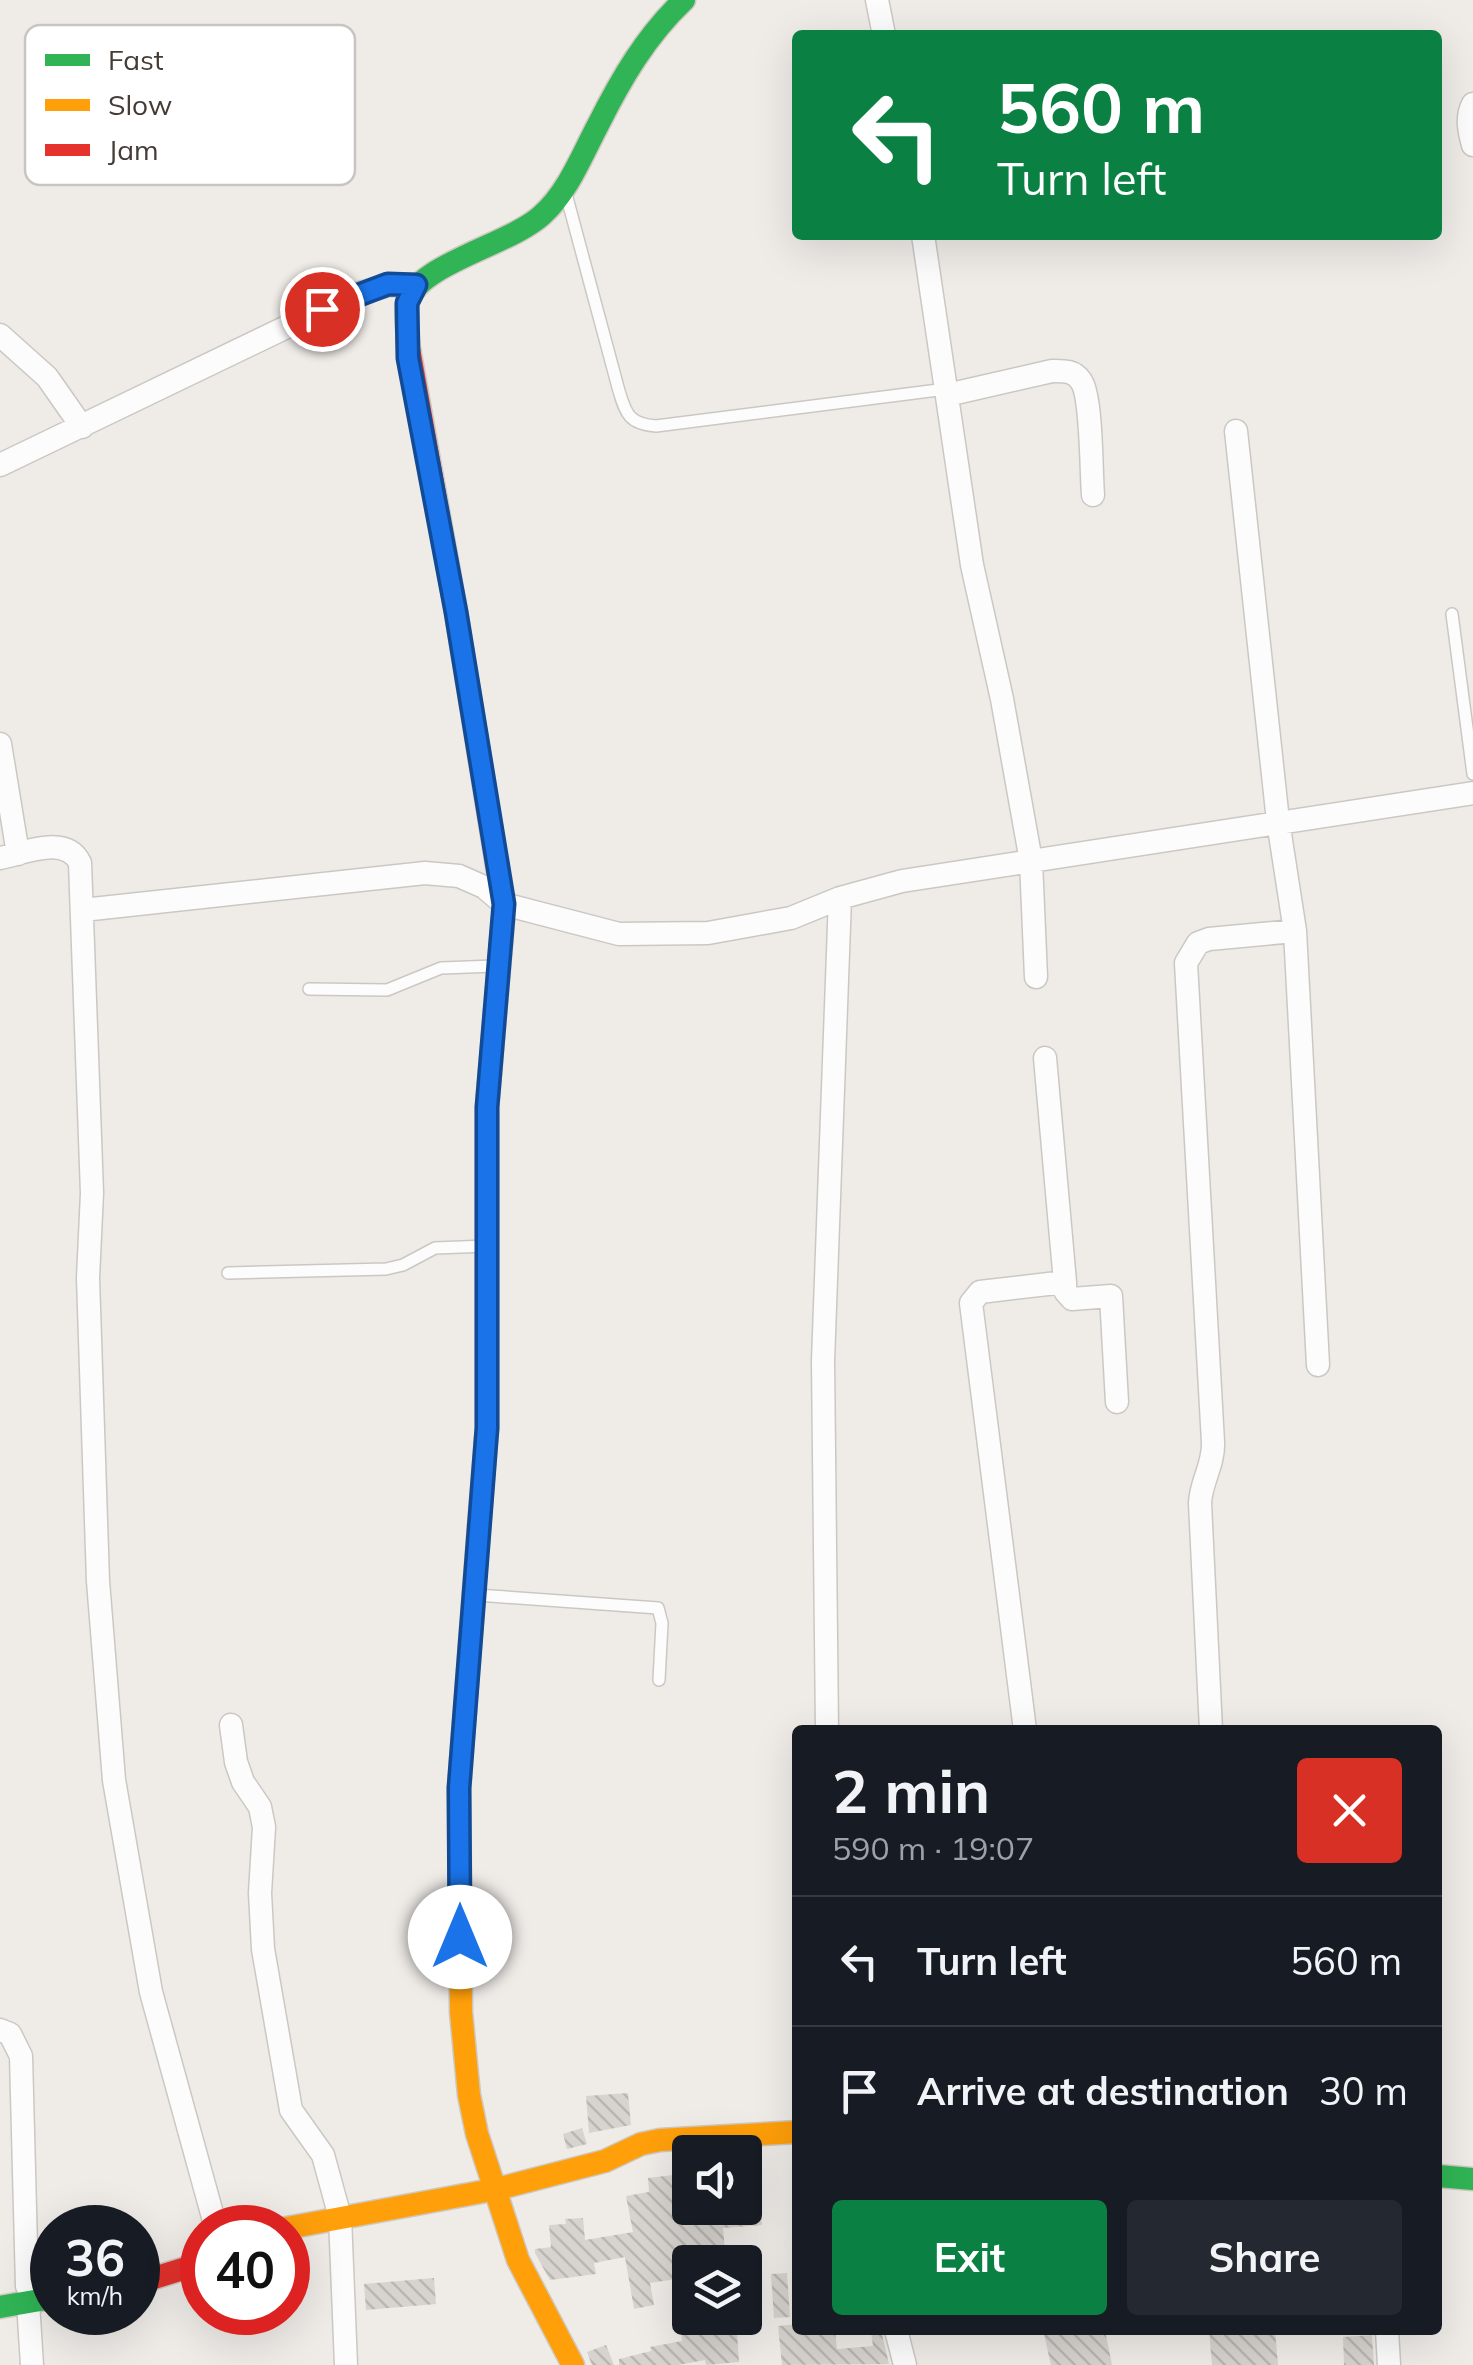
<!DOCTYPE html>
<meta charset="utf-8">
<style>
:root{--surface:#171b24;--page:#242831;--text:#f1f3f6;--muted:#9ea1a6;--line:#363941;--accent:#0b8043}
body{margin:0;font-family:Mulish,sans-serif;background:var(--page);color:var(--text);height:100vh;display:flex;flex-direction:column;font-size:38px;white-space:nowrap}
*{box-sizing:border-box;margin:0}
p{font-size:32px;color:var(--muted)}
.icon{flex:none;width:55px;height:55px;fill:none;stroke:currentColor;stroke-width:2;stroke-linecap:round;stroke-linejoin:round}
.map{position:relative;flex:1;overflow:hidden}
.details{position:absolute;left:792px;top:1725px;width:650px;height:610px;display:flex;flex-direction:column;background:var(--surface);border-radius:10px;box-shadow:0 10px 40px #0002}
.details>*{flex:none}
.guide{position:absolute;left:792px;top:30px;width:650px;height:210px;border-radius:10px;box-shadow:0 10px 40px #0002;background:#0b8043;color:#fff;overflow:hidden}
.buttons{position:absolute;left:672px;top:2135px;display:grid;gap:20px}
.buttons a{display:grid;place-items:center;width:90px;height:90px;border-radius:10px;background:var(--surface);box-shadow:0 10px 40px #0002;font-size:50px}
.speed{position:absolute;left:30px;top:2205px;display:flex;gap:20px;font-size:50px;font-weight:700;text-align:center}
.speed>*{display:grid;place-content:center;width:130px;height:130px;border-radius:50%;background:var(--surface);box-shadow:0 10px 40px #0002;line-height:1}
.speed small{font-size:25px;font-weight:400}
.speed .limit{border:15px solid #d22;background:#fff;color:#111}
.pin{position:absolute;display:grid;place-items:center;width:85px;height:85px;color:#fff;margin:-42px;border:5px solid #fff;border-radius:50%;box-shadow:0 2px 10px #0007}
.me{position:absolute;width:110px;margin:-55px;rotate:0deg;stroke-linejoin:round;filter:drop-shadow(0 0 8px #0008)}
.turn{display:flex;align-items:center;gap:35px;height:210px;padding:0 40px;font-size:45px}
.turn .icon{width:130px;height:130px;stroke-width:2.5}
.turn b{display:block;font-size:70px;line-height:85px}
.round{display:grid;place-items:center;flex:none;width:105px;height:105px;border-radius:10px;background:var(--page)}
.summary{display:flex;align-items:center;justify-content:space-between;height:170px;padding:0 40px}
h1{font-size:60px;font-weight:700;line-height:75px}
.primary-button{display:flex;gap:20px;margin-top:auto;padding:20px 40px}
.primary-button a{flex:1;height:115px;border-radius:10px;background:var(--accent);color:#fff;font-size:40px;font-weight:700;line-height:115px;text-align:center}
.primary-button a+a{background:var(--page);color:var(--text)}
ul{padding:0;list-style:none}
li{display:flex;align-items:center;gap:30px;height:130px;padding:0 40px;border-top:2px solid var(--line)}
li div{flex:1}
li b{display:block;font-size:38px}
li em{font-style:normal}
.map>svg:first-child{display:block}
.building{fill:url(#building-back-hatch)}
.lines{fill:none;stroke-linecap:round;stroke-linejoin:round}
.lane-casing{stroke:#cbc8c4;stroke-width:14}
.street-casing{stroke:#cbc8c4;stroke-width:25}
.fast-casing{stroke:#cec8bf;stroke-width:25}
.slow-casing{stroke:#cec8bf;stroke-width:25}
.jam-casing{stroke:#cec8bf;stroke-width:25}
.lane{stroke:#fdfcfc;stroke-width:11}
.street{stroke:#fdfcfc;stroke-width:22}
.fast{stroke:#30b455;stroke-width:22}
.slow{stroke:#ff9f0a;stroke-width:22}
.jam{stroke:#e5322d;stroke-width:22}
.route-casing{stroke:#114b97;stroke-width:25}
.route{stroke:#1a73e8;stroke-width:18}
.key{fill:#fff;stroke:#c7c4c2;stroke-width:2.5}
.key-label{font-size:28px;fill:#443c35}
</style>
<div class="map">
<svg width="1473" height="2365" viewBox="0 0 1473 2365">
<defs>
<pattern id="building-back-hatch" width="6" height="6" patternUnits="userSpaceOnUse" patternTransform="scale(2.5)"><rect width="6" height="6" fill="#d7d3cf"/><path d="M-1 5l2 2M0 0l6 6M5-1l2 2" fill="none" stroke="#bab6b2"/></pattern>
</defs>
<rect width="100%" height="100%" fill="#efece8"/>
<path class="building" d="M628 2093 631 2125 589 2133 586 2096Z
M582 2128 587 2144 567 2149 563 2134Z
M757 2158 762 2225 723 2228 726 2262H690V2277L650 2283 654 2305 634 2309 625 2257 594 2263 596 2274 550 2280 535 2253V2249L551 2247 549 2225 566 2224 565 2219 583 2218 585 2240 633 2232 626 2196 649 2192 648 2178 690 2173V2208H745V2159Z
M787 2273 790 2317 774 2318 771 2274Z
M434 2278 436 2304 366 2310 364 2284Z
M696 2318H736L739 2362 706 2365 705 2360 678 2365H619V2359L651 2351 650 2347 682 2341 681 2329 696 2327Z
M798 2324V2330H835L837 2349 873 2346 871 2332 881 2330 889 2364 782 2365 778 2326Z
M1043 2330H1105L1112 2365H1051Z
M1209 2330H1275L1278 2365H1212Z
M1372 2335 1374 2365H1344L1343 2337Z
M606 2345 614 2365H592L587 2352Z"/>
<g class="lines">
<defs>
<path id="lane" d="M566 194 619 391C626 415 630 424 656 426L946 389
M1452 614 1473 774
M309 989 387 990 441 968 495 966
M228 1273 386 1269 403 1265 435 1248 487 1246
M477 1595 658 1608 662 1623 659 1680"/>
<path id="street" d="M877 0 884 35
M1473 104C1466 117 1469 131 1473 145
M923 235 972 565 1002 699 1031 861 1036 977
M0 335 47 377 82 427
M947 395 1052 371C1063 371 1074 370 1081 381 1092 396 1091 472 1093 495
M0 465 353 295 389 285H416
M0 744 18 854
M0 858C25 853 66 834 80 863L92 1193 88 1278 98 1581 114 1780 151 1992 216 2228
M83 910 425 873 459 876 484 887 504 904 619 934 708 933 791 918 840 898 902 881 1473 793
M1295 931 1318 1365
M1065 1282V1291L1072 1299 1111 1296 1117 1402
M231 1725 236 1762 243 1782 260 1807 264 1827 260 1893 263 1949 291 2110 323 2155 340 2217 346 2365
M827 1730 823 1361 840 898
M1025 1730 971 1303 980 1292 1065 1282 1045 1058
M1211 1730 1200 1503C1201 1481 1214 1465 1213 1442L1186 963 1198 943 1209 939 1295 931 1278 821 1236 431
M0 2030 10 2034 21 2056 27 2286
M28 2302 32 2365
M896 2330 905 2365
M1387 2330 1389 2365"/>
<path id="fast" d="M408 343C408 331 405 317 407 305 413 265 510 245 542 215 568 192 582 155 598 125 621 79 646 36 684 0
M479 1526 487 1428V1107L504 909
M1438 2176 1473 2179
M0 2307 52 2298"/>
<path id="slow" d="M479 1526 459 1788 461 2012 469 2095 477 2134 518 2260 573 2365
M287 2228 497 2189 605 2161 641 2144 660 2140 798 2132"/>
<path id="jam" d="M408 343 456 612 504 909
M138 2283 202 2263"/>
</defs>
<use href="#lane" class="lane-casing"/>
<use href="#street" class="street-casing"/>
<use href="#fast" class="fast-casing"/>
<use href="#slow" class="slow-casing"/>
<use href="#jam" class="jam-casing"/>
<use href="#lane" class="lane"/>
<use href="#street" class="street"/>
<use href="#fast" class="fast"/>
<use href="#slow" class="slow"/>
<use href="#jam" class="jam"/>
</g>
<g class="lines">
<defs>
<path id="route" d="M322 309 388 284 416 285 407 303 408 358 456 612 504 904 487 1107V1428L459 1788 460 1937"/>
</defs>
<use href="#route" class="route-casing"/>
<use href="#route" class="route"/>
</g>
<rect x="25" y="25" width="330" height="160" rx="15" class="key"/>
<rect x="45" y="54" width="45" height="12" fill="#30b455"/>
<rect x="45" y="99" width="45" height="12" fill="#ff9f0a"/>
<rect x="45" y="144" width="45" height="12" fill="#e5322d"/>
<g class="key-label">
<text x="108" y="70">Fast</text>
<text x="108" y="115">Slow</text>
<text x="108" y="160">Jam</text>
</g>
</svg>
<div class="buttons">
<a><svg class="icon" aria-label="sound" viewBox="0 0 24 24"><path d="M4 9h4l5-4v14l-5-4H4zM17 9q2 3 0 6"/></svg></a>
<a><svg class="icon" aria-label="layers" viewBox="0 0 24 24"><path d="M12 4l9 5-9 5-9-5zM3 14l9 5 9-5"/></svg></a>
</div>
<div class="speed"><div>36<small>km/h</small></div><div class="limit">40</div></div>
<div class="pin" style="left:322px;top:309px;background:#d93025"><svg class="icon" aria-label="arrive" viewBox="0 0 24 24"><path d="M6 21V4h12l-3 4 3 4H6"/></svg></div>
<svg class="me" style="left:460px;top:1937px" viewBox="-20 -20 40 40"><circle r="19" fill="#fff"/><path d="M0-13L10 11 0 6-10 11z" fill="#1a73e8"/></svg>
<div class="guide">
<div class="turn"><svg class="icon" aria-label="left" viewBox="0 0 24 24"><path d="M17 20v-9H6M10 6l-5 5 5 5"/></svg><div><b>560 m</b>Turn left</div></div>
</div>
<section class="details">
<div class="summary"><div><h1>2 min</h1><p>590 m · 19:07</p></div><a class="round" style="background:#d93025;color:#fff"><svg class="icon" aria-label="close" viewBox="0 0 24 24"><path d="M6 6l12 12M18 6L6 18"/></svg></a></div>
<ul>
<li><svg class="icon" aria-label="left" viewBox="0 0 24 24"><path d="M17 20v-9H6M10 6l-5 5 5 5"/></svg><div><b>Turn left</b></div><em>560 m</em></li>
<li><svg class="icon" aria-label="arrive" viewBox="0 0 24 24"><path d="M6 21V4h12l-3 4 3 4H6"/></svg><div><b>Arrive at destination</b></div><em>30 m</em></li>
</ul>
<div class="primary-button"><a>Exit</a><a>Share</a></div>
</section>
</div>
